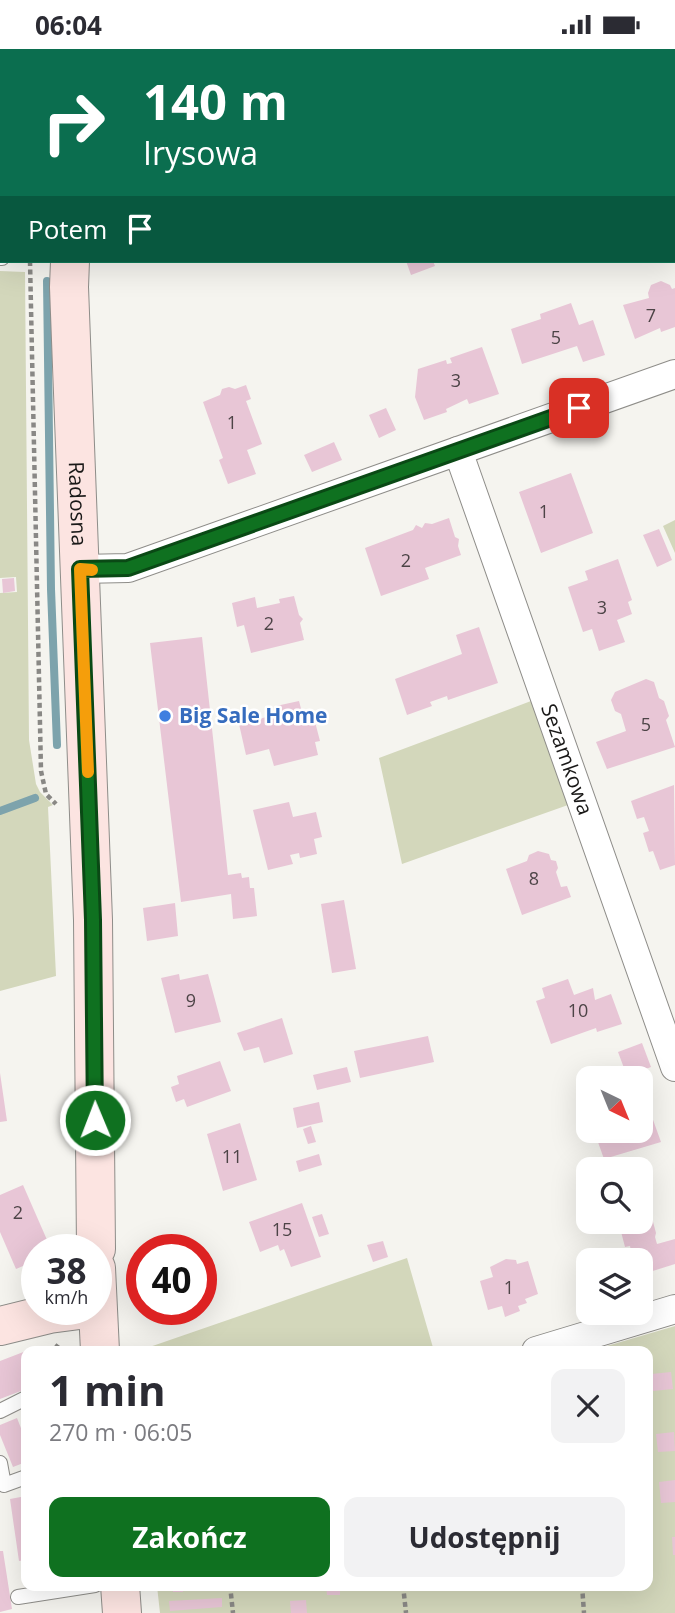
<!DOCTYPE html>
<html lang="pl">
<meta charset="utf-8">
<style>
:root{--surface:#fff;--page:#f2f2f3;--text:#2b2b33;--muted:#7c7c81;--accent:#0f7120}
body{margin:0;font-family:"Open Sans",sans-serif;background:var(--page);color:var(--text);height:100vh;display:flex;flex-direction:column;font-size:26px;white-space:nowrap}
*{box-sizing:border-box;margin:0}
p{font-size:23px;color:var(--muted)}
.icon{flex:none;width:38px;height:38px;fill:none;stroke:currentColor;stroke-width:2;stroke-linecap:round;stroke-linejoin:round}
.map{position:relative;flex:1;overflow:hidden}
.drawer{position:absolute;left:21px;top:1297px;width:632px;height:245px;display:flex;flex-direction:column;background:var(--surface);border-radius:14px;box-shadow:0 7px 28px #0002}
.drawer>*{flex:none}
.top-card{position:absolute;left:0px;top:0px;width:676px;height:214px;box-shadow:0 7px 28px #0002;background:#0b6e4f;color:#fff;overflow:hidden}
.needle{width:46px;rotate:137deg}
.fabs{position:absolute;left:576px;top:1017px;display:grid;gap:14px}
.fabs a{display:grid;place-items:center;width:77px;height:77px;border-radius:14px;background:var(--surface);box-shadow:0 7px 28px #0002;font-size:35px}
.speed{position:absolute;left:21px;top:1185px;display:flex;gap:14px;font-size:35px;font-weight:700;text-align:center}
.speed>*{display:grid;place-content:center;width:91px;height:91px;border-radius:50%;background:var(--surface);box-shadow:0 7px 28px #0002;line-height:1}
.speed small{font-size:18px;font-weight:400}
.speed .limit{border:10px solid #d22;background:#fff;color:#111}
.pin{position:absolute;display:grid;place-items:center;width:60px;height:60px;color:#fff;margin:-30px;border-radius:14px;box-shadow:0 4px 10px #0006}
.me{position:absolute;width:77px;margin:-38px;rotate:359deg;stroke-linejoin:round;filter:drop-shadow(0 0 5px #0008)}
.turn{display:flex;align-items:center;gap:24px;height:147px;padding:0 28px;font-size:32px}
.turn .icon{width:91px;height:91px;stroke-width:2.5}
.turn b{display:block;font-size:49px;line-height:60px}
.then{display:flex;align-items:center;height:66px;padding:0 28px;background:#0003;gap:14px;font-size:26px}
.round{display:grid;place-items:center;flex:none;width:74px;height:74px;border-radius:14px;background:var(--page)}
.overview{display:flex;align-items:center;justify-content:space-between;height:119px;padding:0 28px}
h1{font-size:42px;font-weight:700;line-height:52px}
.action{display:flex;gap:14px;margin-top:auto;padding:14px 28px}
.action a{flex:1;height:80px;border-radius:14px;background:var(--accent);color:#fff;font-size:28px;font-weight:700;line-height:80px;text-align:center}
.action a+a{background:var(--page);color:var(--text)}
.status{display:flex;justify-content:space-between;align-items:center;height:49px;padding:0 35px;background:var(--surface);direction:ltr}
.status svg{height:19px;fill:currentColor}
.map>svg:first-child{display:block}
.green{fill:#d3d7bb}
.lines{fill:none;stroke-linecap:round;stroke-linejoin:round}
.stream{stroke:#7da3ac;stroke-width:8}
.building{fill:#e8c6d6}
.lane-casing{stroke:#8e8d89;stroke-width:16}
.street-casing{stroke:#8e8d89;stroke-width:30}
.secondary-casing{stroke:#8e8d89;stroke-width:40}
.path{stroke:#898885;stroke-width:4.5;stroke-dasharray:5 3.5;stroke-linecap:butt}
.lane{stroke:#fff;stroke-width:14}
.street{stroke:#fff;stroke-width:28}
.secondary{stroke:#fce4e1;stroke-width:38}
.route-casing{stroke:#0a4915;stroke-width:18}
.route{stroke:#0f7120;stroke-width:12}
.slow{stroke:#f59e0b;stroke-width:12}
.shop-dot{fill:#3f7fe0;stroke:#fff;stroke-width:2.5}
.labels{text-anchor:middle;stroke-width:5;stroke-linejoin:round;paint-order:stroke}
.number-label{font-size:18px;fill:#4d4447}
.street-label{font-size:21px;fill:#191817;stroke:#fff}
.shop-label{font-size:21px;font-weight:bold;fill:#366cbe;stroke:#fff;text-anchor:start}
</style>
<div class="status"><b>06:04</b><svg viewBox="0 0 49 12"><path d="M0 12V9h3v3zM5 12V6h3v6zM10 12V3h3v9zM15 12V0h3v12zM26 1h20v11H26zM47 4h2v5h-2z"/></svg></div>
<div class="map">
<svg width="675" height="1564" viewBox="0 0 675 1564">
<rect width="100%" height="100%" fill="#f5f4ef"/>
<path class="green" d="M0 222 25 223 29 691 36 735 40 743 53 756 48 758 56 927 0 942V544L17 543 16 528 0 529Z
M675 471V504L663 477Z
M531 652 568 756 402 815 379 709Z
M407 1209 434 1302H138Z
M675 1277V1564H160L157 1537 648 1536V1302H590Z"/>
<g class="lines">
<path class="stream" d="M47 2V0
M47 232 51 540 57 696
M0 762 35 749"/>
</g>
<path class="building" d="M406 212H433L435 217 411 226Z
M661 232 670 236 672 240 675 239V278L661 283 660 279 635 290 623 256 649 249 648 244 651 236Z
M571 254 579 276 593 271 605 306 583 313 577 297 522 315 511 280 541 270 540 265Z
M482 298 499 345 469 355 467 350 446 360 447 363 424 371 415 348 418 320 446 311 447 315 452 314 450 309Z
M246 336 251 350 246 352 262 395 247 401 256 425 228 435 219 411 223 409 203 353 220 346 222 340 229 338 235 340Z
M386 359 396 381 379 389 369 366Z
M334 393 342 411 312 423 304 406Z
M571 424 593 484 541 504 519 443Z
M449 469 455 488 459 490 458 497 461 506 425 519 429 530 381 547 365 499 413 481 416 476 422 479 425 474 432 475Z
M659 480 672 511 657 518 643 486Z
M618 510 632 551 628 553 632 565 617 571 625 593 599 602 592 580 583 583 568 538 588 531 585 522Z
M14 529 15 542 3 544 2 530Z
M294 547 299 566 303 570 300 574 304 591 251 604 244 576 237 578 232 554 255 548 257 559 280 554 279 550Z
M479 578 498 634 448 651 447 647 430 653 432 657 407 666 395 630 462 605 456 586Z
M202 588 228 826 241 824 242 829 249 828 250 839H254L257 867 233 870 231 845 181 853 150 594Z
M646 630 654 633 659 649 664 652 669 667 666 671 675 698 607 720 596 693 626 682 621 665 615 662 611 651 615 643Z
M299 652 304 671 314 669 320 692 315 693 318 706 274 717 269 700 246 706 239 675 278 665 276 657Z
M674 736 675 816 660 821 653 802 649 803 643 784 649 782 644 768 637 770 631 752Z
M289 753 293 768 316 763 322 788 314 790 317 805 300 809 299 804 290 806 293 815 268 821 253 761Z
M538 802 549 805 551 811 556 812 558 819 556 823 561 838 567 837 571 848 522 866 506 820 527 812 529 806Z
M344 851 356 920 332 924 321 855Z
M175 854 178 887 147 892 143 859Z
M179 925 180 931 208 925 221 973 175 984 161 929Z
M568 930 574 946 593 939 595 951 611 945 622 975 597 983 596 979 551 995 536 952 545 949 542 939Z
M282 969 293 1005 264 1014 259 998 244 1002 237 984Z
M428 987 434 1013 360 1029 354 1002Z
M642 994 651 1018 627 1027 618 1003Z
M220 1012 231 1042 187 1058 184 1050 176 1053 171 1038 179 1035 177 1027Z
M347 1018 351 1033 317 1041 313 1026Z
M0 1024 7 1072 0 1073Z
M319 1053 323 1073 297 1079 293 1059Z
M652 1068 661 1093 604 1110 594 1082H640V1072Z
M240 1074 257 1131 223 1142 207 1085Z
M311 1077 316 1093 308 1095 303 1080Z
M319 1105 322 1116 299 1123 296 1112Z
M23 1136 51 1200H37V1211L16 1220 0 1183V1146Z
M302 1154 321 1208 291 1218 284 1200 280 1202 278 1196 260 1203 249 1173Z
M322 1165 329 1185 319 1188 312 1168Z
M651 1165 656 1184 655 1188 657 1195 675 1190V1215L640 1226V1211H633L630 1197 625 1198 619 1175 640 1172V1169Z
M383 1192 388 1208 373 1213 367 1196Z
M506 1210 516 1211 517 1215 528 1212 538 1245 525 1250 527 1254 518 1257 520 1262 505 1268 502 1257 488 1261 480 1232 493 1228 490 1218Z
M26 1302V1340L0 1350V1312Z
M671 1323 673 1340 653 1342 651 1325Z
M17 1369 26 1392V1413L13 1418 0 1386V1376Z
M674 1383 675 1402 658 1403 656 1385Z
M675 1431V1453L661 1454 659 1433Z
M648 1433H651L653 1453 648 1454Z
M26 1447V1511L19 1512 10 1450Z
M672 1488H675V1506H673Z
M0 1502H3L12 1560 0 1563Z
M172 1536H182L183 1543H173Z
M326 1536H340V1546H327Z
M222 1549V1558L170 1562 169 1552Z
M306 1551 307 1564H291L290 1552Z"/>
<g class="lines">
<defs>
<path id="lane" d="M0 209H2
M0 1362 26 1349
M0 1414 4 1436 26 1428
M18 1548 95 1536"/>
<g id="street">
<path d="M554 0 555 2"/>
<path d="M651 2 657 0"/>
<path id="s1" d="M458 402 675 1018"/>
<path d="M80 520 128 519 675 325"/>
<path d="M536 1302 675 1260"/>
</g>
<g id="secondary">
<path d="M72 2V0"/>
<path id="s2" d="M70 212 69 238 93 871 96 1200"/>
<path d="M96 1219 100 1302"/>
<path d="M0 1277 49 1265 87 1260"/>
<path d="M120 1536 122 1564"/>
</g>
</defs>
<use href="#lane" class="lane-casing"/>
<use href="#street" class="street-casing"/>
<use href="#secondary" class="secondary-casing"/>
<path class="path" d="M30 212 41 722 46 745 56 755
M55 1296 63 1302
M230 1536 233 1564
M403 1536 406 1564
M582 1536 584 1564"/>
<use href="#lane" class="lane"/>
<use href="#street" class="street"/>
<use href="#secondary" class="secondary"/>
</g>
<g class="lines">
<defs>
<path id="route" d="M95 1071 93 871 80 520 128 519 579 359"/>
</defs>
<use href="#route" class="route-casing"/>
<use href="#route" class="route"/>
<path class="slow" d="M88 723 80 520 92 521"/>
</g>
<circle class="shop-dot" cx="165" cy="667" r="7"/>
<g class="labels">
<g class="number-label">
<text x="651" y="273">7</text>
<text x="556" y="295">5</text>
<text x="456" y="338">3</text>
<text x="232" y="380">1</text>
<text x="544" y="469">1</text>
<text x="406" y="518">2</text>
<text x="602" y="565">3</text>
<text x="269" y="581">2</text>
<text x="646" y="682">5</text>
<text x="534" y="836">8</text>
<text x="191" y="958">9</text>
<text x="578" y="968">10</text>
<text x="232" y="1114">11</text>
<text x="18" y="1170">2</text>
<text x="282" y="1187">15</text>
<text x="509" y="1245">1</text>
</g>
<g class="street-label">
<text dy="7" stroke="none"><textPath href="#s2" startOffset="243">Radosna</textPath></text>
<text dy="7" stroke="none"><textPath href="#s1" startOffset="327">Sezamkowa</textPath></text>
</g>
<g class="shop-label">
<text x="179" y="674">Big Sale Home</text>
</g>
</g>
</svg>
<div class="fabs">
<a><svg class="needle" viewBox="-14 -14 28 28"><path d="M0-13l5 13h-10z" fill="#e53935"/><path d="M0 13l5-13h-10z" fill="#7c7c81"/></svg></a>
<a><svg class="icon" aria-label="search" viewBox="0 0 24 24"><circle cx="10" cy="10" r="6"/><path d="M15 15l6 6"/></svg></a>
<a><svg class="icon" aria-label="layers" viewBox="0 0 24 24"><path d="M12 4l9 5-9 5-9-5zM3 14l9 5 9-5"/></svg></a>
</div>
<div class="speed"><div>38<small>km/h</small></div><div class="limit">40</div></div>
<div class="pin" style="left:579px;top:359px;background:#d93025"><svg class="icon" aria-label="arrive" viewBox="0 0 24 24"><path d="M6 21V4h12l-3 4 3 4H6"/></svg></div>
<svg class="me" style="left:95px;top:1071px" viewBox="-20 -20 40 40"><circle r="17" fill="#0f7120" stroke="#fff" stroke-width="3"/><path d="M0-11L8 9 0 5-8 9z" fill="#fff"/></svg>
<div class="top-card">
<div class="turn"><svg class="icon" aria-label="right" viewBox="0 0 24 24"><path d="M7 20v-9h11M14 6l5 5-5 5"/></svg><div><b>140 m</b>Irysowa</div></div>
<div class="then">Potem<svg class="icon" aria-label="arrive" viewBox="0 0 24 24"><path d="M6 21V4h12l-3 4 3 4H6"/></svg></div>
</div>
<section class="drawer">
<div class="overview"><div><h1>1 min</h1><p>270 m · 06:05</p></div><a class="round"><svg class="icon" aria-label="close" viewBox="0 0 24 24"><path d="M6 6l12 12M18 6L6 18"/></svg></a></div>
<div class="action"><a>Zakończ</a><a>Udostępnij</a></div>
</section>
</div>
